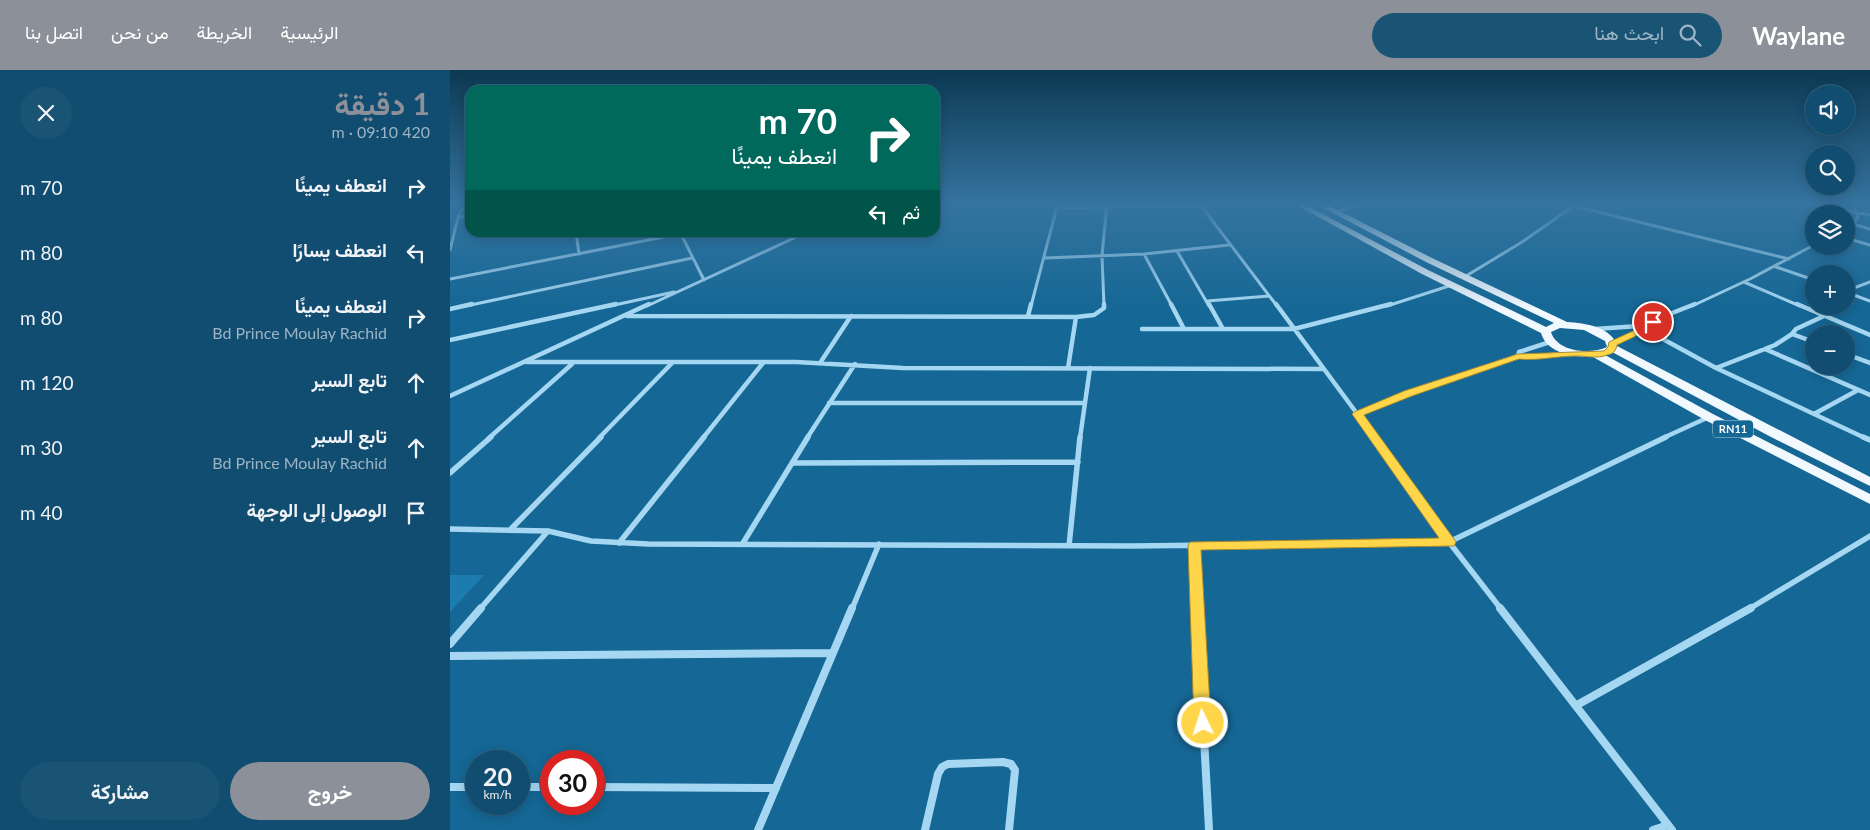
<!DOCTYPE html>
<html lang="ar">
<meta charset="utf-8">
<style>
:root{--surface:#104d70;--page:#195475;--text:#f1f3f6;--muted:#9cb4c3;--line:#306483;--accent:#8c9099}
body{margin:0;font-family:Lato,Vazirmatn,sans-serif;background:var(--page);color:var(--text);direction:rtl;height:100vh;display:flex;flex-direction:column;font-size:19px;white-space:nowrap}
*{box-sizing:border-box;margin:0}
p{font-size:16px;color:var(--muted)}
.icon{flex:none;width:28px;height:28px;fill:none;stroke:currentColor;stroke-width:2;stroke-linecap:round;stroke-linejoin:round}
.map{position:relative;flex:1;overflow:hidden;direction:ltr}
.drawer{display:flex;flex-direction:column;background:var(--surface);width:450px}
.drawer>*{flex:none}
.top-card{position:absolute;left:15px;top:15px;width:475px;height:152px;border-radius:15px;box-shadow:0 2px 12px #0003,0 0 0 1px var(--line);direction:rtl;background:#00695c;color:#fff;overflow:hidden}
.fabs{position:absolute;left:1355px;top:15px;display:grid;gap:10px}
.fabs a{display:grid;place-items:center;width:50px;height:50px;border-radius:50%;background:var(--surface);box-shadow:0 2px 12px #0003,0 0 0 1px var(--line);font-size:25px}
.speed{position:absolute;left:15px;top:680px;display:flex;gap:10px;font-size:25px;font-weight:700;text-align:center}
.speed>*{display:grid;place-content:center;width:65px;height:65px;border-radius:50%;background:var(--surface);box-shadow:0 2px 12px #0003,0 0 0 1px var(--line);line-height:1}
.speed small{font-size:12px;font-weight:400}
.speed .limit{border:8px solid #d22;background:#fff;color:#111}
.pin{position:absolute;display:grid;place-items:center;width:42px;height:42px;color:#fff;margin:-21px;border:2px solid #fff;border-radius:50%;box-shadow:0 1px 5px #0007}
.me{position:absolute;width:55px;margin:-28px;rotate:356deg;stroke-linejoin:round;filter:drop-shadow(0 0 4px #0008)}
.turn{display:flex;align-items:center;gap:18px;height:105px;padding:0 20px;font-size:22px}
.turn .icon{width:65px;height:65px;stroke-width:2.5}
.turn b{display:block;font-size:35px;line-height:42px}
.then{display:flex;align-items:center;height:48px;padding:0 20px;background:#0003;gap:10px;font-size:19px}
.round{display:grid;place-items:center;flex:none;width:52px;height:52px;border-radius:26px;background:var(--page)}
.summary{display:flex;align-items:center;justify-content:space-between;height:85px;padding:0 20px}
h1{font-size:30px;font-weight:700;line-height:38px;color:var(--accent)}
.button{display:flex;gap:10px;margin-top:auto;padding:10px 20px}
.button a{flex:1;height:58px;border-radius:30px;background:var(--accent);color:#fff;font-size:20px;font-weight:700;line-height:58px;text-align:center}
.button a+a{background:var(--page);color:var(--text)}
ul{padding:0;list-style:none}
li{display:flex;align-items:center;gap:15px;height:65px;padding:0 20px}
li div{flex:1}
li b{display:block;font-size:19px}
li em{font-style:normal}
header{display:flex;align-items:center;gap:30px;box-sizing:border-box;height:70px;padding:0 25px;background:var(--accent);color:#fff}
header strong{font-size:24px}
nav{display:flex;gap:28px;margin-inline-start:auto;font-size:18px}
.search{width:350px;height:45px;background:var(--page);display:flex;align-items:center;gap:12px;box-sizing:border-box;padding:0 18px;border-radius:28px;color:var(--muted);font-size:19px}
main{display:flex;flex:1;min-height:0}
.map>svg:first-child{display:block}
.green{fill:#1d7caf}
.lines{fill:none;stroke-linecap:round;stroke-linejoin:round}
.street-far3{stroke:#a6d7f2;stroke-width:3}
.street-far2{stroke:#a6d7f2;stroke-width:4.5}
.street-far1{stroke:#a6d7f2;stroke-width:5.5}
.street{stroke:#a6d7f2;stroke-width:8}
.primary{fill:#f1f9ff;fill-rule:evenodd}
.route{fill:#ffd54a;stroke:#a68a30}
.labels{text-anchor:middle;stroke-width:5;stroke-linejoin:round;paint-order:stroke}
.shield{fill:#156795;stroke:#b9d1df;stroke-width:1}
.shield-label{font-size:11px;font-weight:bold;fill:#fff}
</style>
<header>
<strong>Waylane</strong>
<div class="search"><svg class="icon" aria-label="search" viewBox="0 0 24 24"><circle cx="10" cy="10" r="6"/><path d="M15 15l6 6"/></svg>ابحث هنا</div>
<nav><a>الرئيسية</a><a>الخريطة</a><a>من نحن</a><a>اتصل بنا</a></nav>
</header>
<main>
<div class="map">
<svg width="1420" height="760" viewBox="0 0 1420 760">
<rect width="100%" height="100%" fill="#156795"/>
<path class="green" d="M0 505H34L0 542Z"/>
<g class="lines">
<path class="street-far3" d="M749 133 827 236
M1112 133 1339 189
M1356 133 1420 145
M606 138 751 135
M886 142 914 133
M9 147 20 145
M1403 154 1420 159
M1396 158 1403 154 1408 147 1402 133
M126 162 129 184
M230 162 254 210
M1396 168 1420 175
M0 180 9 144 16 133
M727 181 759 236
M694 184 722 236
M595 188 694 184 779 175
M1326 197 1364 210
M1016 206 1072 172 1125 135
M0 209 239 162
M1294 212 1350 236
M1396 221 1420 212
M1396 222 1420 231
M757 231 819 226
M16 236 242 188
M160 236 224 222
M197 236 357 162
M581 236 608 133
M654 236 652 186 657 133
M937 236 1002 215
M1242 236 1300 209 1364 175"/>
<path class="street-far2" d="M721 234 734 259
M759 234 773 259
M826 234 925 368
M1347 234 1420 265
M0 239 22 234
M177 246 626 247 644 245 654 238V234
M578 246 581 234
M1189 256 1266 298 1415 368
M1189 256 1245 234
M692 259H844L941 234
M1145 259 1189 256 1186 262 1163 274
M1342 264 1364 272
M0 270 166 234
M1100 272 1069 282 1068 286 1081 287 1122 283
M1315 279 1420 325
M1396 284 1420 293
M76 292H346L453 298 874 299
M370 293 401 246
M618 298 626 247
M1266 298 1325 275 1342 264 1346 259 1374 246
M0 326 199 234
M379 333H634
M908 344 958 324 1068 286
M1364 344 1408 320
M39 368 122 294
M149 368 222 293
M253 368 313 293
M357 368 405 294
M630 368 640 298
M1213 368 1259 347"/>
<path class="street-far1" d="M924 367 999 472 1051 539
M1413 367 1420 370
M342 393 628 392
M0 403 41 367
M0 459 98 461 141 471 198 474 683 476 999 472 1216 367
M61 459 151 367
M169 473 254 367
M293 473 358 367
M619 476 630 367
M744 476 747 539
M30 539 98 461
M402 539 429 474
M1299 539 1420 466"/>
<path class="street" d="M747 538 759 760
M1050 538 1222 760
M0 574 31 538
M0 586 382 583
M1127 635 1301 538
M0 717H26
M69 717H101
M144 717 326 718
M308 760 402 538
M475 760 488 704 492 697 498 694 553 692 561 694 565 700 559 760
M1203 760 1218 755"/>
<path class="primary" d="M843 133H852L978 200 1096 257 1104 253 976 192 864 133H874L982 188 1117 252C1135 253 1162 257 1167 276L1420 407V416L1321 367 1162 282 1155 285 1263 344 1420 424V434L1255 350 1143 287C1124 287 1097 284 1091 263L972 204ZM1110 258 1134 260 1155 271 1157 277C1140 285 1107 282 1101 262Z"/>
</g>
<linearGradient id="sky" x2="0" y2="1"><stop stop-color="#0c3952"/><stop offset="0.56" stop-color="#3574a0"/><stop offset="1" stop-color="#3574a0" stop-opacity="0"/></linearGradient>
<rect width="1420" height="239" fill="url(#sky)"/>
<path class="route" d="M1203 249 1207 252 1206 253 1193 258 1190 264 1167 275C1166 281 1163 284 1157 285 1147 289 1137 286 1127 286 1107 286 1088 291 1069 289L962 326 914 345 1004 469 1006 472 1004 476 751 480 761 653 758 658 753 660 747 658 744 653 738 476 740 472 989 468 902 344 904 342 954 321 1068 284 1154 281 1158 277 1159 272 1183 261 1186 254Z"/>
<g class="labels">
<rect class="shield" x="1263" y="350.5" width="40" height="17" rx="4"/>
<g class="shield-label">
<text x="1283" y="363">RN11</text>
</g>
</g>
</svg>
<div class="fabs">
<a><svg class="icon" aria-label="sound" viewBox="0 0 24 24"><path d="M4 9h4l5-4v14l-5-4H4zM17 9q2 3 0 6"/></svg></a>
<a><svg class="icon" aria-label="search" viewBox="0 0 24 24"><circle cx="10" cy="10" r="6"/><path d="M15 15l6 6"/></svg></a>
<a><svg class="icon" aria-label="layers" viewBox="0 0 24 24"><path d="M12 4l9 5-9 5-9-5zM3 14l9 5 9-5"/></svg></a>
<a>+</a>
<a>−</a>
</div>
<div class="speed"><div>20<small>km/h</small></div><div class="limit">30</div></div>
<div class="pin" style="left:1203px;top:252px;background:#d93025"><svg class="icon" aria-label="arrive" viewBox="0 0 24 24"><path d="M6 21V4h12l-3 4 3 4H6"/></svg></div>
<svg class="me" style="left:753px;top:653px" viewBox="-20 -20 40 40"><circle r="17" fill="#ffd54a" stroke="#fff" stroke-width="3"/><path d="M0-11L8 9 0 5-8 9z" fill="#fff"/></svg>
<div class="top-card">
<div class="turn"><svg class="icon" aria-label="right" viewBox="0 0 24 24"><path d="M7 20v-9h11M14 6l5 5-5 5"/></svg><div><b>70 m</b>انعطف يمينًا</div></div>
<div class="then">ثم<svg class="icon" aria-label="left" viewBox="0 0 24 24"><path d="M17 20v-9H6M10 6l-5 5 5 5"/></svg></div>
</div>
</div>
<section class="drawer">
<div class="summary"><div><h1>1 دقيقة</h1><p>420 m · 09:10</p></div><a class="round"><svg class="icon" aria-label="close" viewBox="0 0 24 24"><path d="M6 6l12 12M18 6L6 18"/></svg></a></div>
<ul>
<li><svg class="icon" aria-label="right" viewBox="0 0 24 24"><path d="M7 20v-9h11M14 6l5 5-5 5"/></svg><div><b>انعطف يمينًا</b></div><em>70 m</em></li>
<li><svg class="icon" aria-label="left" viewBox="0 0 24 24"><path d="M17 20v-9H6M10 6l-5 5 5 5"/></svg><div><b>انعطف يسارًا</b></div><em>80 m</em></li>
<li><svg class="icon" aria-label="right" viewBox="0 0 24 24"><path d="M7 20v-9h11M14 6l5 5-5 5"/></svg><div><b>انعطف يمينًا</b><p>Bd Prince Moulay Rachid</p></div><em>80 m</em></li>
<li><svg class="icon" aria-label="ahead" viewBox="0 0 24 24"><path d="M12 20V5M6 11l6-6 6 6"/></svg><div><b>تابع السير</b></div><em>120 m</em></li>
<li><svg class="icon" aria-label="ahead" viewBox="0 0 24 24"><path d="M12 20V5M6 11l6-6 6 6"/></svg><div><b>تابع السير</b><p>Bd Prince Moulay Rachid</p></div><em>30 m</em></li>
<li><svg class="icon" aria-label="arrive" viewBox="0 0 24 24"><path d="M6 21V4h12l-3 4 3 4H6"/></svg><div><b>الوصول إلى الوجهة</b></div><em>40 m</em></li>
</ul>
<div class="button"><a>خروج</a><a>مشاركة</a></div>
</section>
</main>
